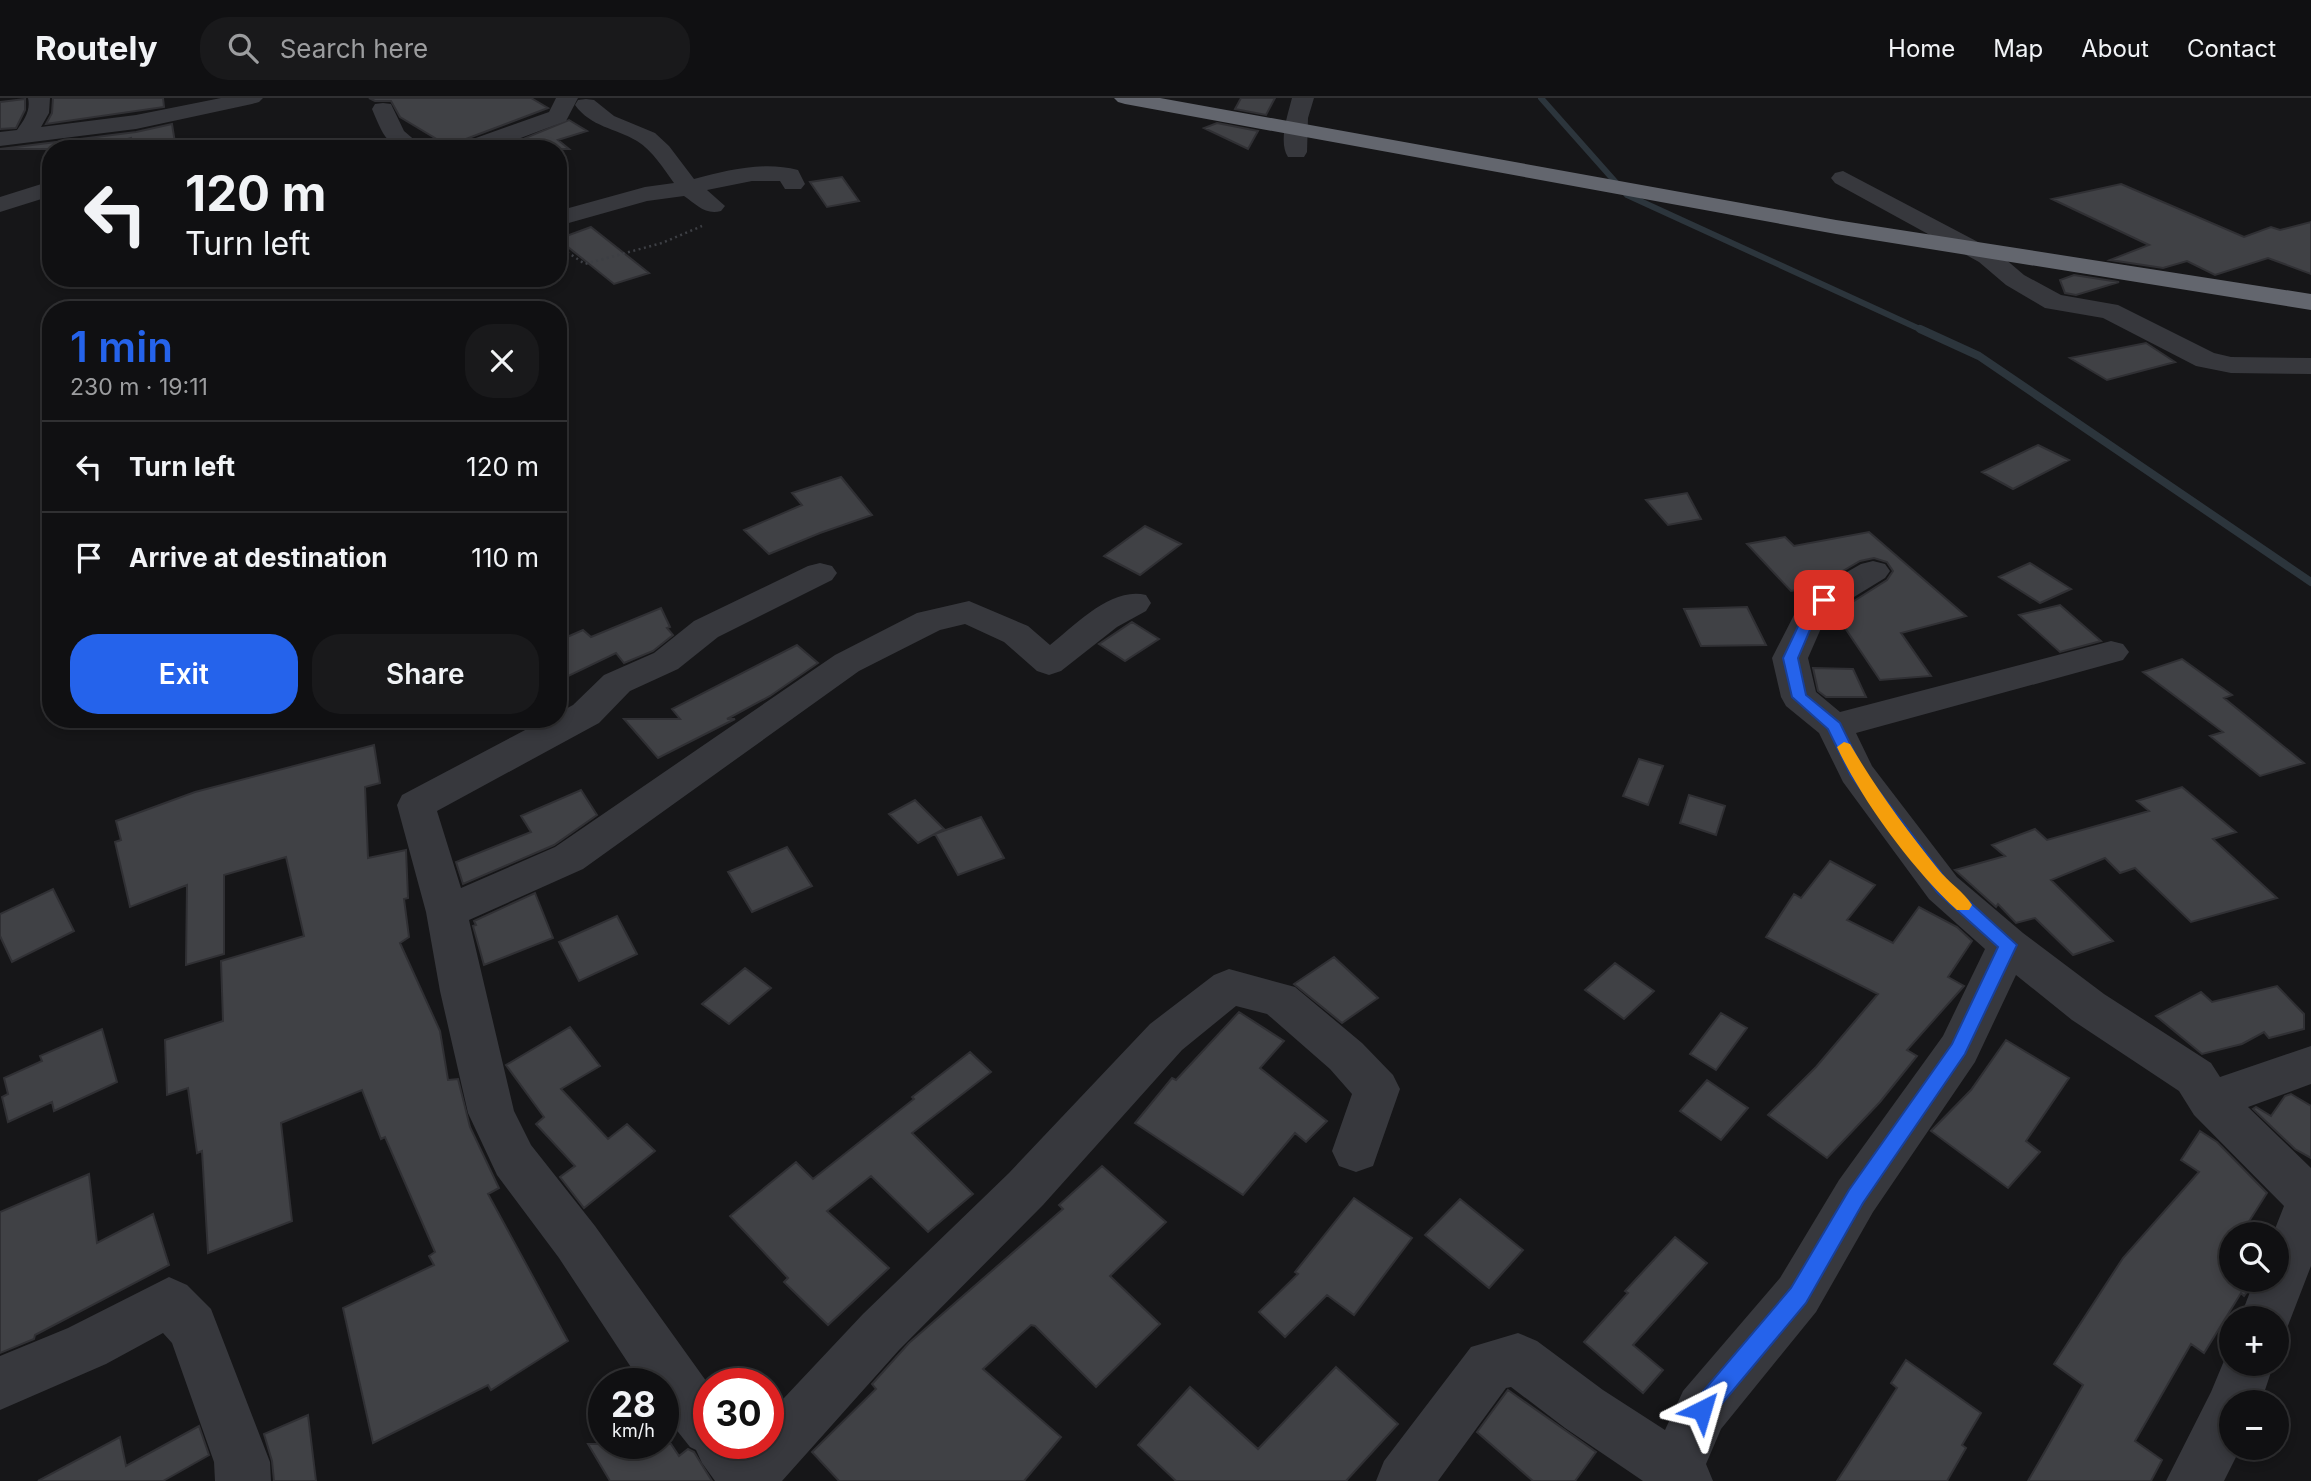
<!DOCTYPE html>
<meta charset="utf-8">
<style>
:root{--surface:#101012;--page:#19191b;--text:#f1f3f6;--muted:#9c9d9f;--line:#303032;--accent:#2563eb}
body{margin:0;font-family:Inter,sans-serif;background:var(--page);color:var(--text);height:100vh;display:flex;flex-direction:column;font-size:26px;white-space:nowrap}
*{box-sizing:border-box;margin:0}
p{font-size:23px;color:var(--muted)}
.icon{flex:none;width:38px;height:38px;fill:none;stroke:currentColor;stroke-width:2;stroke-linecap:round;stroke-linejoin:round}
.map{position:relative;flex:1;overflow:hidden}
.details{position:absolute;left:42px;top:203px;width:525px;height:427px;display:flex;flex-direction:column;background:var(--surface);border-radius:28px;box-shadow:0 4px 10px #0003,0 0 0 2px var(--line)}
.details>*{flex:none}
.banner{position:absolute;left:42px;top:42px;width:525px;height:147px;border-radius:28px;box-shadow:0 4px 10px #0003,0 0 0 2px var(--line);background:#101012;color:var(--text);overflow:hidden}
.controls{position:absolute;left:2219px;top:1124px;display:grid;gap:14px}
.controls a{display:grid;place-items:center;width:70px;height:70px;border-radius:50%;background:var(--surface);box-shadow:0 4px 10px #0003,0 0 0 2px var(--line);font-size:35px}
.speed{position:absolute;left:588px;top:1270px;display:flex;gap:14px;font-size:35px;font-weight:700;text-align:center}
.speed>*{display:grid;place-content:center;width:91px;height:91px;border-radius:50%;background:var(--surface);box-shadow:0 4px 10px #0003,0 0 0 2px var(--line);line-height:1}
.speed small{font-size:18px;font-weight:400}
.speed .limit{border:10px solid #d22;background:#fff;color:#111}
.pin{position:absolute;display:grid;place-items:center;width:60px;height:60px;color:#fff;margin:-30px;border-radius:14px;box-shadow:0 4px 10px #0006}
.me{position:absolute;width:77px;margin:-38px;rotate:40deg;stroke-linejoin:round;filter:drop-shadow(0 0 5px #0008)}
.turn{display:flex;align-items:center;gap:24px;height:147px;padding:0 28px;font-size:32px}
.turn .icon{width:91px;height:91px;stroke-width:2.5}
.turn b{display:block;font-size:49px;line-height:60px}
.round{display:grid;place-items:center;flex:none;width:74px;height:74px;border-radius:28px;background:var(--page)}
.summary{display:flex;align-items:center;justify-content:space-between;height:119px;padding:0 28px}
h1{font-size:42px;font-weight:600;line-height:52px;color:var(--accent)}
.button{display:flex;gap:14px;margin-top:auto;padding:14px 28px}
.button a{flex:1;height:80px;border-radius:28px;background:var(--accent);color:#fff;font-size:28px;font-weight:600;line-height:80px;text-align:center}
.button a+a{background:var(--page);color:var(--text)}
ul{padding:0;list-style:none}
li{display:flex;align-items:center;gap:21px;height:91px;padding:0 28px;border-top:2px solid var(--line)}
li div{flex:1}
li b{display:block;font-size:26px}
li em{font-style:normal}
header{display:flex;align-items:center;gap:42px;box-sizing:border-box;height:98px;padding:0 35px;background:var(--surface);border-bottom:2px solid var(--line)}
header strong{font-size:33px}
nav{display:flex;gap:38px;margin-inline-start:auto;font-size:24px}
.search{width:490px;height:63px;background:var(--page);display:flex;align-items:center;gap:18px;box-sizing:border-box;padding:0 24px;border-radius:28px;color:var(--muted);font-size:26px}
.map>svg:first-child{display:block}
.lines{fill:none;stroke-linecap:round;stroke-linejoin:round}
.stream-far1{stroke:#2c353c;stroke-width:6}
.stream{stroke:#2c353c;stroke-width:8}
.building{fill:#404145;stroke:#303034;stroke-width:2}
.path{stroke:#3d3f44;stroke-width:2.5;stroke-dasharray:2 3.5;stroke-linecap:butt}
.minor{fill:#37383d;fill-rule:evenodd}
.highway{fill:#63666e;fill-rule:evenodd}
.route{fill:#2563eb;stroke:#184099;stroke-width:2}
.slow{fill:#f59e0b}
</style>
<header>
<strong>Routely</strong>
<div class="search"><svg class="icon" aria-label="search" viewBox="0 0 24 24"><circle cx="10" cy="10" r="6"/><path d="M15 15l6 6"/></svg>Search here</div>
<nav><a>Home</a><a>Map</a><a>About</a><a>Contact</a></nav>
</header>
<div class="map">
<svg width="2311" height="1383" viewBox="0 0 2311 1383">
<rect width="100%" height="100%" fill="#161618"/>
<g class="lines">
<path class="stream-far1" d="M1541 0 1627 97 1924 233"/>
<path class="stream" d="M1920 231 1979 258 2311 484"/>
</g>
<path class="building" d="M53 0H163L164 9 46 26 52 15Z
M369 0H531L548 10 458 44 450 49 400 19 391 3H375Z
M1241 0H1275L1266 17 1235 11Z
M25 1V12L16 30 0 31V4Z
M569 22 587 33 558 42 569 51H499Z
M1217 25 1258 33 1248 51 1204 30Z
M172 26 176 51H134L131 40 93 51H0L136 34Z
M842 79 859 103 827 109 810 84Z
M2121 86 2244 139 2271 129 2280 132 2311 124V176L2268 160 2215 177 2187 163 2163 170 2110 162 2149 147 2052 101Z
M591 129 649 175 614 186 558 141Z
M2074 177 2119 184 2076 197 2065 195 2060 182Z
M2146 245 2175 264 2107 282 2070 260Z
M2038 347 2069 362 2013 391 1982 374Z
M841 379 872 417 820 435 769 456 744 432 802 407 792 395Z
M1687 395 1701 421 1668 427 1646 402Z
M1145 428 1181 446 1140 477 1104 458Z
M1869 434 1966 518 1901 535 1931 578 1880 582 1835 515 1887 482 1893 473 1887 464 1874 460 1860 463 1817 488 1791 493 1747 446 1785 439 1794 448Z
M2030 465 2071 491 2040 505 1999 479Z
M2060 507 2101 543 2060 554 2019 517Z
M1747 509 1766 547 1701 548 1684 511Z
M661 510 670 529 667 530 673 537 653 553 624 565 616 555 558 583V543L583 532 591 539Z
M1132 524 1159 541 1125 563 1099 546Z
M797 547 818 565 770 598 727 621H735L658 660 624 621H680L672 611Z
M2182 561 2232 597 2224 600 2304 665 2260 678 2210 638 2223 634 2143 574Z
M1813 570 1853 571 1866 599H1826L1818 593Z
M374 647 380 685 365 689 368 760 406 752 408 800 404 801 409 839 400 845 440 933 448 982 458 981 470 1029 499 1090 488 1096 568 1243 491 1292 488 1287 373 1345 343 1210 434 1167 429 1158 435 1154 385 1039 381 1041 362 992 281 1025 292 1123 208 1155 202 1053 197 1055 188 990 167 997 165 942 223 923 221 863 304 838 286 759 224 777V856L186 867 187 787 130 809 115 744 121 742 116 723 195 694Z
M1639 661 1663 668 1648 707 1623 698Z
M2182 689 2236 734 2213 741 2277 800 2191 824 2135 770 2120 775 2105 760 2051 782 2113 843 2073 857 2035 820 2016 825 1998 806 1996 809 1955 772 2005 758 1992 747 2035 731 2047 742 2149 713 2137 703Z
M581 692 597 717 554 747 463 786 456 764 531 734 521 718Z
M1689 697 1725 708 1716 737 1680 725Z
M915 702 944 731 918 745 889 716Z
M981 719 1004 760 958 777 935 736Z
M787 749 812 788 752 814 728 774Z
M1830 763 1875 787 1847 822 1893 845 1919 809 1957 829 1972 843 1948 879 1964 888 1907 952 1917 958 1880 1004 1827 1060 1768 1017 1816 969 1878 896 1766 839 1794 796 1801 800Z
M53 791 74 833 12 864 0 838V816Z
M535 795 553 840 484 867 473 828 476 827 474 823Z
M617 818 637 856 579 883 559 844Z
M1334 859 1378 900 1342 925 1294 886Z
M1615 865 1654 893 1624 921 1585 892Z
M745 870 771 890 729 926 702 906Z
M2277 888 2304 916V931L2269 940 2264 934 2242 946 2202 956 2156 918 2201 894 2212 904Z
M1239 914 1284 943 1260 970 1327 1023 1306 1044 1295 1035 1243 1097 1135 1025 1172 980 1176 982Z
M1721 915 1747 930 1716 972 1690 956Z
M570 929 600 968 561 991 608 1041 627 1026 655 1053 584 1110 560 1079 575 1068 536 1026 544 1019 506 967Z
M102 931 117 984 54 1013 52 1004 8 1024 2 999 8 996 4 980 42 963 40 958Z
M2006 942 2069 980 2026 1043 2040 1054 2008 1090 1931 1033 1971 992Z
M970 954 991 974 912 1035 973 1096 928 1134 871 1078 827 1113 889 1170 828 1227 784 1184 788 1180 730 1118 796 1064 813 1081 914 1001 912 999Z
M1707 982 1748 1010 1721 1042 1680 1013Z
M2291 996 2311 1008V1060L2295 1051 2253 1011 2256 1009 2271 1018 2285 998Z
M2200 1033 2217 1044 2267 1095 2241 1136H2231V1181H2252L2247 1194 2244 1198 2241 1195 2204 1255 2191 1246 2135 1343 2162 1362 2151 1383H2028L2083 1287 2054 1266 2123 1160 2199 1074 2181 1062Z
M1102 1068 1166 1124 1110 1178 1160 1226 1096 1289 1035 1228 1031 1227 983 1271 1061 1339 1024 1383H839L812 1354 876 1291 872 1286 909 1245 1063 1111 1059 1107Z
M89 1076 97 1145 153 1116 169 1167 35 1237 34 1241 0 1255V1114Z
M1354 1100 1412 1140 1354 1217 1327 1197 1285 1239 1259 1214 1298 1176 1295 1174Z
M1460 1101 1523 1152 1489 1190 1425 1137Z
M1675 1139 1707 1165 1633 1247 1663 1272 1643 1295 1584 1244 1628 1195 1625 1193Z
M1906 1262 1981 1315 1962 1347 1966 1350 1947 1383H1837L1897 1290 1891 1285Z
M1336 1269 1398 1326 1346 1383H1176L1138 1347 1190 1289 1258 1351Z
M1508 1292 1596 1354 1575 1383H1533L1477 1334Z
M308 1317 316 1383H274L272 1363 264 1336Z
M199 1328 209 1357 163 1383H38L120 1339 126 1368Z
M588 1346H671L679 1358 688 1351 694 1354 712 1383H610Z"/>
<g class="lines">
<path class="path" d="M558 148 585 166 662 145 702 128"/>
<path class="minor" d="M28 0H50L49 15 41 29 136 17 221 0H263L259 4 252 6 136 31 0 48V34L17 32C24 22 31 13 28 0Z
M556 0H578L566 23 491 51H456L459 46 549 14Z
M1292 0H1314L1308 20 1307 54 1304 59H1288C1278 44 1288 16 1292 0Z
M586 1 594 2 614 18 655 35 669 48 694 81C728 72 764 63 798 72L805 86 801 91H785L780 83H752L707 92 725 108 721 113C705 117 697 107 684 98L647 103 558 128V113L645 89 674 85C663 70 653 53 637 43 615 30 591 29 575 7L578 2Z
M383 5 391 6 404 33 425 51C388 51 386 44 372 11L375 6Z
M1843 73 1997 154 2024 177 2061 197 2118 207 2214 255 2231 259 2311 260V276L2231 275 2196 268 2103 220 2045 210 2006 187 1979 164 1835 85 1831 80 1835 75Z
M51 83V98L0 114V99Z
M1873 463 1885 466 1890 473 1885 480 1836 510 1822 528 1808 560 1816 594 1840 614 2111 543 2123 546 2129 554 2123 562 1856 635 1872 668 1957 779 2023 835 2104 896 2211 965 2220 979 2311 948V986L2248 1009 2311 1070V1168L2284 1238 2277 1241V1220H2240L2255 1181H2277V1136H2273L2284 1108 2194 1017 2179 993 2072 922 2016 877 1975 964 1873 1114 1816 1214 1721 1331 1706 1366 1713 1383H1643L1565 1330 1511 1289 1506 1290 1438 1383H1376L1384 1363 1471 1249 1518 1235 1537 1243 1603 1292 1665 1332 1683 1293 1780 1180 1839 1082 1943 938 1985 851 1929 801 1843 684 1819 635 1786 608 1781 599 1772 560 1794 517 1812 494 1861 466Z
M820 465 832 468 837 475 832 482 718 539 678 571 630 593 599 625 437 713 461 790 555 749 835 557 917 515 969 503 1028 528 1050 547C1075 527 1112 488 1146 497L1151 505 1146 513 1117 529 1061 573 1049 577 1037 573 1004 544 965 526 940 532 859 573 583 771 469 822 514 1013 531 1047 595 1128 709 1287V1346H768V1317L863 1216 1009 1075 1150 926 1214 877 1229 871 1295 889 1362 945 1393 977 1400 991 1373 1068 1356 1074 1339 1068 1332 1053 1352 996 1330 971 1267 916 1236 908 1182 952 1043 1107 899 1252 782 1383H715L702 1365 696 1352 690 1349 663 1315V1286H642L559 1160 497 1077 468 1015 440 893 426 814 397 707 402 697 546 621H558V615L573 607 604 577 654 555 694 523 808 468Z
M169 1179 187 1187 211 1211 270 1364 271 1383H215L214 1364 172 1245 163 1235 106 1266 0 1312V1258L68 1230Z
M2231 1246V1265H2274L2261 1304H2231V1349H2241L2224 1383H2166L2211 1294Z"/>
<path class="highway" d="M1114 0H1160L1836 122 2311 196V212L1836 136 1125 6 1118 4Z"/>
</g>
<path class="route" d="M1824 498 1831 502 1812 527 1798 560 1806 597 1840 625 1863 672 1949 785 2017 847 1965 956 1863 1105 1806 1205 1710 1320 1702 1323 1694 1320 1691 1312 1694 1304 1791 1190 1849 1092 1952 946 1998 849 1937 794 1851 678 1828 631 1792 599 1783 560 1801 522 1819 499Z"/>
<path class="slow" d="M1844 644 1850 646C1876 691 1906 731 1938 771 1948 784 1964 794 1972 807L1969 812H1957C1913 772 1862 703 1837 649Z"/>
</svg>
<div class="controls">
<a><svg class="icon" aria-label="search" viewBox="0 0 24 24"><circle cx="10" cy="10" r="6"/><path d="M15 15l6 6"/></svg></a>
<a>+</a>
<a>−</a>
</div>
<div class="speed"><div>28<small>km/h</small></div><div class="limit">30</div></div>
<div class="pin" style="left:1824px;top:502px;background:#d93025"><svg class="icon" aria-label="arrive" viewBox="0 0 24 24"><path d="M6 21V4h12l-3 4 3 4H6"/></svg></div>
<svg class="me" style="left:1702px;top:1312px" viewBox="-20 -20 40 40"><path d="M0-17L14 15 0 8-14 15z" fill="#2563eb" stroke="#fff" stroke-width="4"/></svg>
<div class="banner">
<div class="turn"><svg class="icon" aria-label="left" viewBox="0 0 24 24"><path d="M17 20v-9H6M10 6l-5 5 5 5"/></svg><div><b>120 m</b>Turn left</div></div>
</div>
<section class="details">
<div class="summary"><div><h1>1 min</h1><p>230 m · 19:11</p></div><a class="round"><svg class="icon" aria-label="close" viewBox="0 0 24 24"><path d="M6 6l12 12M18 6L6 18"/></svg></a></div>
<ul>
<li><svg class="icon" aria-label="left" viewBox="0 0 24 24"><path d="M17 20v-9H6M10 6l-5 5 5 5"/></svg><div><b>Turn left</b></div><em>120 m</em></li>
<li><svg class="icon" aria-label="arrive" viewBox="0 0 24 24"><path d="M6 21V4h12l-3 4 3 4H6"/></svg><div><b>Arrive at destination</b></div><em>110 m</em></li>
</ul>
<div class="button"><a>Exit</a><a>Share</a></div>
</section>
</div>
